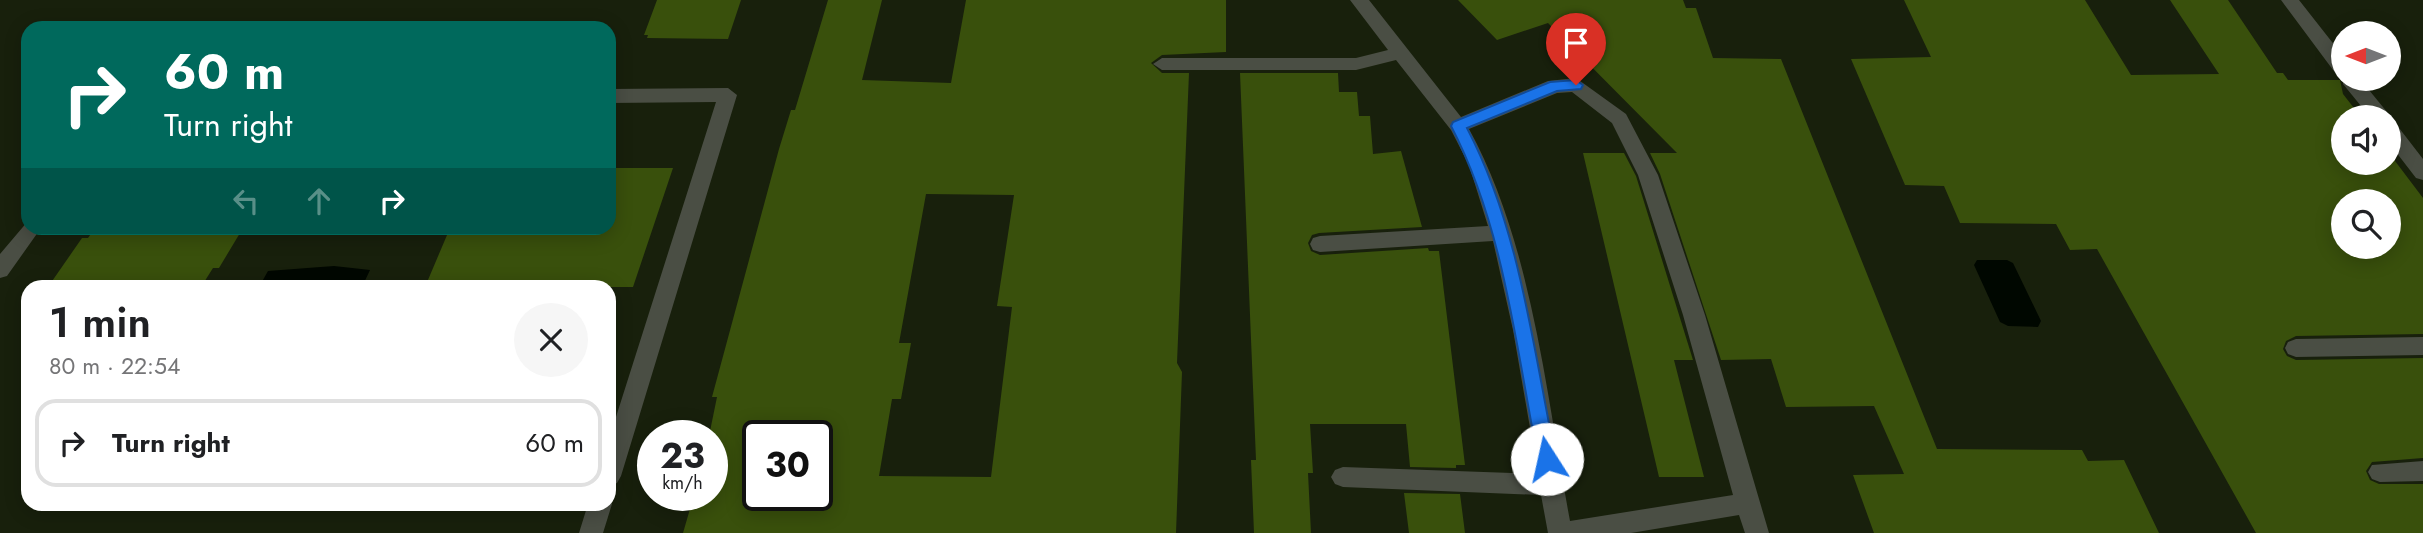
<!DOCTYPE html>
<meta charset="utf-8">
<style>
:root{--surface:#fff;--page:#f6f6f6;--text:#202124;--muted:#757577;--line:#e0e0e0}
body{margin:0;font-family:Jost,sans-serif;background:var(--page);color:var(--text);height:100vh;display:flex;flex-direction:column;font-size:26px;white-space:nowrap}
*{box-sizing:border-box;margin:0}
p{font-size:23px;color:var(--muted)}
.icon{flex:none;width:38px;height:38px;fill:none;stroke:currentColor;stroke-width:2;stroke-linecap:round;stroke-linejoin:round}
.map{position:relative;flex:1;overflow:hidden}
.drawer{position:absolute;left:21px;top:280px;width:595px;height:231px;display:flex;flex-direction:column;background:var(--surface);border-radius:21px;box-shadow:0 4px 18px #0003}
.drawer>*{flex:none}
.banner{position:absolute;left:21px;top:21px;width:595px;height:214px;border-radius:21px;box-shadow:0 4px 18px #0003;background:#00695c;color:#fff;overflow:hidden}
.needle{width:46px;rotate:270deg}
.controls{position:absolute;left:2331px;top:21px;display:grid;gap:14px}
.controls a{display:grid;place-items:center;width:70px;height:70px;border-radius:50%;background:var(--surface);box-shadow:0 4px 18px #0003;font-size:35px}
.speed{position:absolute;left:637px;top:420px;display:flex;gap:14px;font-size:35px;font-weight:700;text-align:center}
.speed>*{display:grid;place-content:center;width:91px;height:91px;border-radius:50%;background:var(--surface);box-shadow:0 4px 18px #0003;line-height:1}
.speed small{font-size:18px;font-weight:400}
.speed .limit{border:4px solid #111;border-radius:10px;background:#fff;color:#111}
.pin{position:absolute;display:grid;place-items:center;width:60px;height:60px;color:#fff;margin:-72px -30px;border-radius:50% 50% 50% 0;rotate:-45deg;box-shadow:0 0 7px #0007}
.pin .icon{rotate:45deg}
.me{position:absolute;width:77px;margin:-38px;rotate:350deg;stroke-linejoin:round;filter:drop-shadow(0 0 5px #0008)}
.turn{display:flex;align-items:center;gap:24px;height:147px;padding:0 28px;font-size:32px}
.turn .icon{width:91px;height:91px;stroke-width:2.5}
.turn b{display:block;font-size:49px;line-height:60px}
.lanes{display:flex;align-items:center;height:66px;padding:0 28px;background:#0003;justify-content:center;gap:35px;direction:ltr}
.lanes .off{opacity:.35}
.round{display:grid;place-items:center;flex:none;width:74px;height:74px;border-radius:37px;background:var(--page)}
.headline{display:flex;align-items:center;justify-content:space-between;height:119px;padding:0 28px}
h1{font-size:42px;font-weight:600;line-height:52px}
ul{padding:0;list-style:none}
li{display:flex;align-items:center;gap:21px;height:88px;margin:0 14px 10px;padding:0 14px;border:4px solid var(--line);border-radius:21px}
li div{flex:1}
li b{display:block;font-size:26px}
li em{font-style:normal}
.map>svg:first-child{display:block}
.water{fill:#000700}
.building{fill:#39500c;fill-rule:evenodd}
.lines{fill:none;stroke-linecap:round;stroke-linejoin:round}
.minor{fill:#4a4e44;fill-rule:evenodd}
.route{fill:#1a73e8;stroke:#114b97;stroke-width:2}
</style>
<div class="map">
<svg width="2423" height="533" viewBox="0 0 2423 533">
<rect width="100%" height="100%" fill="#18200c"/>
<path class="water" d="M1977 260H2007L2013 263 2041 321 2038 327 2008 326 2000 322 1974 265Z
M334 266 370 270 362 287H259L268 271Z"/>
<path class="building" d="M657 0H741L728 39 647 38 648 35H644Z
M828 0H882L862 80 951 83 966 0H1226V52L1162 55 1151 63 1162 73H1189L1177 363 1182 372 1176 533H683L694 495H712V436H709L717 397H712L779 149 791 110H795ZM926 194 1014 195 997 306 1012 307 991 477 879 476 892 399H901L911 343H899ZM758 436H817V495H758Z
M1458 0H1683L1686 8H1696L1713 58 1781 59 1937 449 2082 450 2088 461 2124 460 2159 533H1874L1853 475 1904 474 1874 406 1786 407 1771 359 1721 360 1660 174 1650 153H1677L1548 23 1497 40Z
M1904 0H2085L2131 75 2219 74 2170 0H2228L2277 73H2283L2288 80H2340L2343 94 2361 117H2343V163H2389V153L2423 198V334L2296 336 2286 341 2283 349 2287 356 2296 360 2423 358V458L2372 462 2366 471 2370 480 2379 484H2423V533H2256L2097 249 2070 250 2056 224 1960 223 1944 186 1905 185 1851 59 1931 57ZM2343 201H2389V247H2343Z
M1240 73H1338L1339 92H1357L1359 116H1370L1373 154 1401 151 1422 227 1319 233 1312 235 1308 243 1311 251 1320 255 1428 248 1429 251H1439L1465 465H1456V468L1410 467 1406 424H1310L1313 473H1308L1311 533H1254L1251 460H1256Z
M1583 153H1624L1636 176 1693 360H1674L1704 477H1659Z
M609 168H673L633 287H425L450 228H609Z
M95 228H243L219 268H213L201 287H48L82 238H88Z
M1404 493 1460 494 1465 533H1409Z"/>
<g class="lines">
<path class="minor" d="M1350 0H1369L1461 117 1548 81 1576 78 1626 114 1658 175 1705 315 1769 533H1745L1739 515 1631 533H1548L1541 495 1343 487 1335 484 1331 477 1335 470 1343 467 1538 474 1513 330 1493 241 1320 252 1313 250 1310 244 1313 238 1320 236 1488 226 1469 165 1451 130 1396 60 1356 70H1162L1153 64 1162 58H1356L1388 50ZM1572 92 1612 123 1638 175 1683 315 1733 495 1570 521C1546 393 1532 244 1469 129L1557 93Z
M2281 0H2299L2343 56V79H2360L2387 112 2390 117 2389 118 2370 117 2343 84V75L2336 74Z
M728 88 737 95 621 476 617 483 609 486V439L716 102 609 103V89Z
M2389 122 2396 124 2423 159V180L2416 178 2389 143Z
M28 221V228H41L7 276 0 278V254Z
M2423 337V355L2296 357 2288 354 2285 348 2288 342 2296 339Z
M2423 461V481L2380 482 2372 479 2368 472 2372 465Z
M609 498 612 504 603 533H579L588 504H609Z"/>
</g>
<path class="route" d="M1576 80 1583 85 1581 89 1557 91 1467 128C1520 229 1533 348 1556 459L1547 467 1538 459C1516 347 1504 228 1451 126L1453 122 1550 82Z"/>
</svg>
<div class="controls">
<a><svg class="needle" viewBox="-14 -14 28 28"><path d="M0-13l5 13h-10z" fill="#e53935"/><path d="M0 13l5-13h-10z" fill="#757577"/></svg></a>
<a><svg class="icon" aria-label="sound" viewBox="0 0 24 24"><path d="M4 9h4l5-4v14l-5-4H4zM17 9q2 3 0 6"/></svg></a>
<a><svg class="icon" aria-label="search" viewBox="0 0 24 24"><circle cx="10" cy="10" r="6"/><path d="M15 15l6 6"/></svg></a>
</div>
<div class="speed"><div>23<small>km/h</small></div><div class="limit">30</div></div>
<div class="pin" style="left:1576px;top:85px;background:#d93025"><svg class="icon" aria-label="arrive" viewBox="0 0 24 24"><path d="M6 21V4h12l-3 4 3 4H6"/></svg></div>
<svg class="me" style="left:1547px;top:459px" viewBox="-20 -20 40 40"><circle r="19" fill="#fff"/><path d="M0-13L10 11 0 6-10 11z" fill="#1a73e8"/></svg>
<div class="banner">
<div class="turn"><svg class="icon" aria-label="right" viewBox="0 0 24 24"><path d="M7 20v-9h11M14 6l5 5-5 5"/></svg><div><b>60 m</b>Turn right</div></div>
<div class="lanes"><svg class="icon off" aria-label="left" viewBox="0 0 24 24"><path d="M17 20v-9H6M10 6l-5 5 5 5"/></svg><svg class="icon off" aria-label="ahead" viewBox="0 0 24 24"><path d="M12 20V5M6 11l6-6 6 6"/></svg><svg class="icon" aria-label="right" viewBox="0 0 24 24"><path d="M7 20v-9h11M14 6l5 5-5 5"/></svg></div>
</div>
<section class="drawer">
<div class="headline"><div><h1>1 min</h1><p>80 m · 22:54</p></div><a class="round"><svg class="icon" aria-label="close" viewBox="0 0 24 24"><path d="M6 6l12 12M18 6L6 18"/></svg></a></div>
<ul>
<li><svg class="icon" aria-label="right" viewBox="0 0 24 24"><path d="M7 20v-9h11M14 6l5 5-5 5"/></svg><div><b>Turn right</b></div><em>60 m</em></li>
</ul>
</section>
</div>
